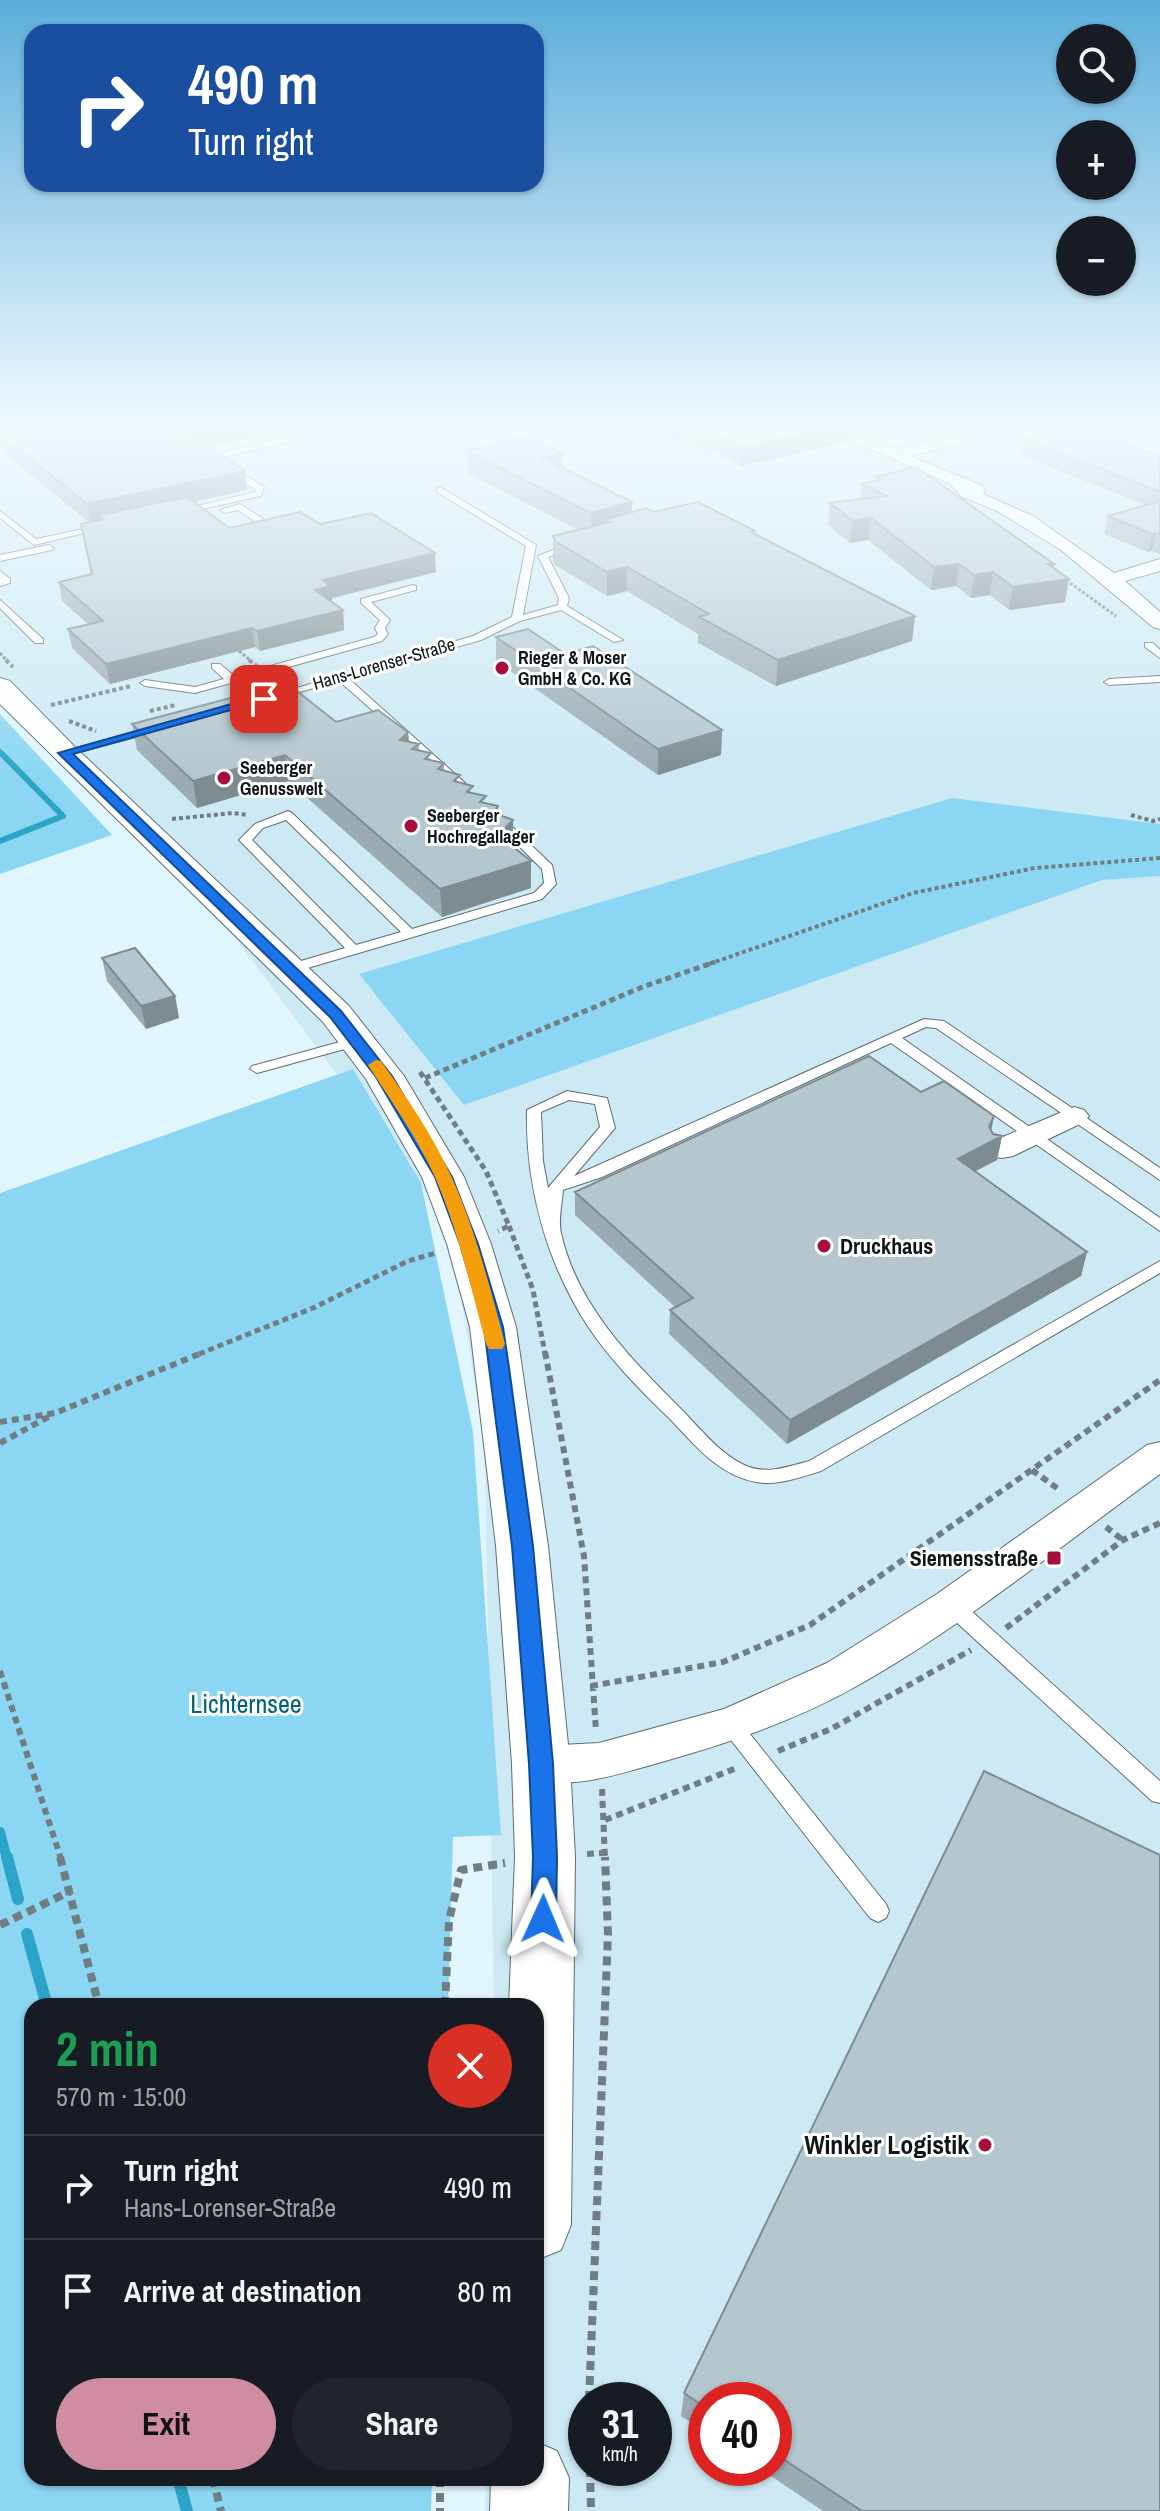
<!DOCTYPE html>
<meta charset="utf-8">
<style>
:root{--surface:#171b24;--page:#20242c;--text:#f1f3f6;--muted:#9ea1a6;--line:#363941;--accent:#cf8ca2}
body{margin:0;font-family:"Archivo Narrow",sans-serif;background:var(--page);color:var(--text);height:100vh;display:flex;flex-direction:column;font-size:30px;white-space:nowrap}
*{box-sizing:border-box;margin:0}
p{font-size:26px;color:var(--muted)}
.icon{flex:none;width:44px;height:44px;fill:none;stroke:currentColor;stroke-width:2;stroke-linecap:round;stroke-linejoin:round}
.map{position:relative;flex:1;overflow:hidden}
.side{position:absolute;left:24px;top:1998px;width:520px;height:488px;display:flex;flex-direction:column;background:var(--surface);border-radius:24px;box-shadow:0 2px 6px #0004}
.side>*{flex:none}
.top-card{position:absolute;left:24px;top:24px;width:520px;height:168px;border-radius:24px;box-shadow:0 2px 6px #0004;background:#1a4fa0;color:#fff;overflow:hidden}
.tools{position:absolute;left:1056px;top:24px;display:grid;gap:16px}
.tools a{display:grid;place-items:center;width:80px;height:80px;border-radius:50%;background:var(--surface);box-shadow:0 2px 6px #0004;font-size:40px}
.speed{position:absolute;left:568px;top:2382px;display:flex;gap:16px;font-size:40px;font-weight:700;text-align:center}
.speed>*{display:grid;place-content:center;width:104px;height:104px;border-radius:50%;background:var(--surface);box-shadow:0 2px 6px #0004;line-height:1}
.speed small{font-size:20px;font-weight:400}
.speed .limit{border:12px solid #d22;background:#fff;color:#111}
.pin{position:absolute;display:grid;place-items:center;width:68px;height:68px;color:#fff;margin:-34px;border-radius:16px;box-shadow:0 4px 12px #0006}
.me{position:absolute;width:88px;margin:-44px;rotate:1deg;stroke-linejoin:round;filter:drop-shadow(0 0 6px #0008)}
.turn{display:flex;align-items:center;gap:28px;height:168px;padding:0 32px;font-size:36px}
.turn .icon{width:104px;height:104px;stroke-width:2.5}
.turn b{display:block;font-size:56px;line-height:68px}
.round{display:grid;place-items:center;flex:none;width:84px;height:84px;border-radius:42px;background:var(--page)}
.head{display:flex;align-items:center;justify-content:space-between;height:136px;padding:0 32px}
h1{font-size:48px;font-weight:700;line-height:60px;color:#1e9e55}
.cta{display:flex;gap:16px;margin-top:auto;padding:16px 32px}
.cta a{flex:1;height:92px;border-radius:48px;background:var(--accent);color:#111;font-size:32px;font-weight:700;line-height:92px;text-align:center}
.cta a+a{background:var(--page);color:var(--text)}
ul{padding:0;list-style:none}
li{display:flex;align-items:center;gap:24px;height:104px;padding:0 32px;border-top:2px solid var(--line)}
li div{flex:1}
li b{display:block;font-size:30px}
li em{font-style:normal}
.map>svg:first-child{display:block}
.built{fill:#cce9f4;fill-rule:evenodd}
.green{fill:#8bd7f3}
.lines{fill:none;stroke-linecap:round;stroke-linejoin:round}
.stream-far2{stroke:#2ca4c8;stroke-width:6}
.stream-far1{stroke:#2ca4c8;stroke-width:10}
.stream{stroke:#2ca4c8;stroke-width:12}
.lane-casing{stroke:#5c6d74;stroke-width:2}
.street-casing{stroke:#5c6d74;stroke-width:2}
.secondary-casing{stroke:#5c6d74;stroke-width:2}
.path-far4{stroke:#707d82;stroke-width:3;stroke-dasharray:3 2;stroke-linecap:butt}
.path-far3{stroke:#707d82;stroke-width:4;stroke-dasharray:4 3;stroke-linecap:butt}
.path-far2{stroke:#707d82;stroke-width:5;stroke-dasharray:6 4;stroke-linecap:butt}
.path-far1{stroke:#707d82;stroke-width:6;stroke-dasharray:7 5;stroke-linecap:butt}
.path{stroke:#707d82;stroke-width:8;stroke-dasharray:9 6;stroke-linecap:butt}
.lane{fill:#fff;fill-rule:evenodd}
.street{fill:#fff;fill-rule:evenodd}
.secondary{fill:#fff;fill-rule:evenodd}
.path-bridge-far1{stroke:#707d82;stroke-width:3;stroke-dasharray:3 2;stroke-linecap:butt}
.path-bridge{stroke:#707d82;stroke-width:4;stroke-dasharray:4 3;stroke-linecap:butt}
.wall{fill:#9babb2}
.shaded-wall{fill:#7e8b91}
.building{fill:#b4c7cf;stroke:#7e8b91;stroke-width:2}
.route{fill:#1a73e8;stroke:#114b97;stroke-width:2}
.slow{fill:#f59e0b}
.poi-dot{fill:#a60e3c;stroke:#fff;stroke-width:3}
.labels{text-anchor:middle;stroke-width:6;stroke-linejoin:round;paint-order:stroke}
.far-poi-label{font-size:18px;font-weight:bold;fill:#0e1517;stroke:#fff;text-anchor:start}
.far-street-label{font-size:18px;fill:#0e1517;stroke:#fff}
.poi-label{font-size:22px;font-weight:bold;fill:#0e1517;stroke:#fff;text-anchor:start}
.near-park-label{font-size:26px;fill:#00617a;stroke:#fff}
.near-poi-label{font-size:26px;font-weight:bold;fill:#0e1517;stroke:#fff;text-anchor:end}
</style>
<div class="map">
<svg width="1160" height="2511" viewBox="0 0 1160 2511">
<rect width="100%" height="100%" fill="#e1f5fd"/>
<path class="built" d="M0 427H1160V2511H485L486 2478H536V2006H494L485 1446 449 1224 236 939 0 702ZM586 2400H654V2468H586ZM706 2400H774V2468H706Z"/>
<path class="green" d="M0 714 112 835 0 874Z
M952 798 1160 824V876L1102 880 464 1105 359 974Z
M353 1069 421 1183 473 1432 501 1835 453 1837 448 2006H32V2478H432L431 2511H0V1193Z"/>
<g class="lines">
<path class="stream-far2" d="M0 752 63 816 0 841"/>
<path class="stream-far1" d="M0 1832 7 1859"/>
<path class="stream" d="M7 1857 18 1899
M27 1934 47 2006
M178 2478 187 2511"/>
<defs>
<path id="lane" d="M303 427H311L299 440 223 457 225 462 264 487 261 496 180 514 176 511 255 492 256 490 218 465 215 454 293 436Z
M440 487 536 545 523 615 558 605 559 598 538 556 568 544H574V548L548 557 569 598 567 606 623 640 614 642 561 610 520 621 481 640 348 678 465 783V787L461 788 339 681 278 698 273 695 473 636 512 617 526 546 437 492V488Z
M240 504 274 526V530H268L238 510 224 513 220 510Z
M0 511 36 539 102 525 106 528 34 545 0 518Z
M49 545 54 548 52 550 0 561V555Z
M0 571 10 579V583L0 586Z
M413 585 416 586V590L371 602 390 620 385 628 388 634 382 641 195 693 145 686 140 683 145 680 195 687 224 679 212 668V664H220L234 676 374 637 378 634 375 628 380 620 361 603V599Z
M0 600 43 639V643H35L0 608Z
M1145 643H1153L1160 650V658L1145 647Z
M1160 676V682L1109 685 1104 682 1109 679Z
M155 726 159 727V731L64 756 58 753Z
M288 811 292 813 412 929 534 893 544 883 542 869 495 822V818H503L552 865 556 884 542 899 294 972H284V966L345 948 239 840 255 824ZM286 820 401 932 356 945 252 840 263 828Z
M924 1019 944 1021 1160 1168V1180L936 1028 926 1027 902 1038 1160 1218V1231L891 1043 602 1177 563 1190C562 1204 558 1220 561 1233 577 1306 633 1361 684 1412 703 1432 723 1457 749 1467 769 1474 790 1466 809 1461L1160 1261V1273L821 1471C801 1477 778 1486 756 1482 718 1475 695 1445 670 1419 641 1391 612 1362 589 1328 547 1265 525 1185 527 1110L567 1091 607 1098 615 1128 574 1176ZM569 1100 595 1104 600 1127 548 1188 543 1161 541 1112Z
M358 1037 365 1041 363 1044 257 1073 250 1069 252 1066Z
M951 1597 958 1599 1160 1781V1803L1152 1801 944 1611 941 1605 944 1599Z
M731 1716 738 1719 886 1904 889 1911 886 1918 878 1922 870 1918 724 1731 721 1725 724 1719Z"/>
<path id="street" d="M821 427H842L896 449 986 427H1012L1010 430 910 456 983 486 985 490 983 494 1033 516 1114 573 1160 559V571L1125 581 1160 612V629L1153 627 1061 550 999 512 961 496 950 484Z
M1074 1107 1084 1110 1089 1116 1084 1122 1013 1156 1002 1158 991 1156 987 1149 991 1142Z
M1160 1442V1474C1062 1545 961 1628 855 1687 791 1723 722 1745 651 1765 612 1776 566 1791 526 1777L520 1764 526 1751 541 1746 599 1743 724 1709 827 1663 937 1594 1147 1445Z"/>
<path id="secondary" d="M0 678 10 681 75 747 349 1006 404 1076 464 1177 491 1244 516 1327 548 1546 570 1764 575 1857 571 2225 561 2250 536 2260V2006H509L515 1857 512 1764 496 1546 470 1327 447 1244 422 1177 366 1079 323 1022 0 704Z
M536 2442 557 2451 569 2478 568 2511H490L491 2478H536Z"/>
</defs>
<use href="#lane" class="lane-casing"/>
<use href="#street" class="street-casing"/>
<use href="#secondary" class="secondary-casing"/>
<path class="path-far4" d="M1066 580 1116 616
M0 653 8 662"/>
<path class="path-far3" d="M6 660 13 667
M51 705 131 686
M150 711 176 705
M69 721 96 731
M1131 815 1153 821 1160 819
M172 819 233 813 247 815
M709 964 913 893 1035 868 1160 858"/>
<path class="path-far2" d="M420 1072 486 1171 509 1226 498 1231
M425 1078 645 986 715 962
M509 1226 533 1290 545 1354
M199 1354 313 1308 408 1261 436 1253"/>
<path class="path-far1" d="M545 1352 584 1556 596 1731
M0 1422 55 1413 204 1352
M0 1443 52 1415
M1032 1470 1061 1491
M1106 1527 1123 1540
M1006 1628 1123 1540 1160 1523
M0 1671 61 1859
M591 1686 723 1662 810 1625 1160 1380
M778 1751 831 1729 971 1650
M602 1789 605 1859
M605 1820 739 1767
M587 1854 605 1853"/>
<path class="path" d="M60 1857 99 2006
M0 1925 71 1891
M445 2006 449 1920 461 1870 505 1863
M589 2400 608 1934 605 1857
M590 2468 591 2511
M213 2478 221 2511
M440 2478V2511"/>
<use href="#lane" class="lane"/>
<use href="#street" class="street"/>
<use href="#secondary" class="secondary"/>
<path class="path-bridge-far1" d="M239 651 252 662"/>
<path class="path-bridge" d="M249 660 285 689"/>
</g>
<path class="wall" d="M0 427H299L296 429 209 447 247 490 193 502 229 528 320 524 436 572 332 598V603L343 610 344 630 260 651 255 647 110 684 72 648 68 629 88 624 62 601 59 582 92 574 81 524 89 522 0 450Z
M647 427H848L846 442 741 466 683 437 672 440Z
M850 427H940L891 439 879 434 871 436Z
M1025 439 1160 456V554L1152 551 1148 552 1104 534 1108 516 1146 505 1022 456Z
M467 451 562 468 632 512H653L755 531V535L915 616 912 641 776 686 698 643V634L627 591 607 596 555 565 553 560V536L578 530 468 473Z
M876 477 1054 564 1053 568 1065 602 1009 610 990 595 971 598 956 586 931 590 868 540 850 543 828 525 830 503 861 499 862 484 875 481Z
M496 637 565 654 722 730 721 755 658 775 496 661Z
M336 722 408 732 409 741 419 744V751L432 760 444 763V771L486 804 498 806V814L531 888 442 917 288 781 197 808 137 750 132 724Z
M102 958 175 996 179 1018 146 1029 107 981Z
M921 1092 994 1116 991 1131 993 1134 1002 1136 997 1160 975 1171 1087 1252 1081 1276 787 1444 669 1334 670 1310 675 1307 575 1215V1192Z
M984 1771 1160 1855V2511H823L759 2468H774V2400H706V2433L681 2416 684 2393Z"/>
<path class="shaded-wall" d="M211 427H299L296 429 189 451 186 432Z
M567 427H585L567 431Z
M673 427H684L683 437 672 440Z
M830 427H848L846 442 741 466 742 447Z
M872 427H880L879 434 871 436Z
M893 427H940L891 439Z
M562 453V476L542 458Z
M245 471 247 490 104 522 103 519 99 515 100 522 91 524 87 504Z
M632 502V525L605 520V533L591 537V513Z
M871 518 868 540 850 543 853 521Z
M1156 533 1152 551 1148 552 1152 534Z
M435 553 436 572 332 598V605L315 590 323 580Z
M959 564 956 586 931 590 934 567Z
M1048 564H1054L1050 582 1069 579 1065 602 1009 610 1013 587Z
M627 567V591L607 596V572Z
M993 572 990 595 971 598 974 575Z
M343 610 344 630 260 651 257 631Z
M915 616 912 641 776 686 778 660Z
M252 628 255 647 110 684 106 664Z
M722 730 721 755 658 775V749Z
M408 732 410 758 400 740Z
M285 755 288 781 197 808 193 781Z
M498 806 499 833 513 820V847L499 862 494 813Z
M531 861V888L442 917 440 889Z
M175 996 179 1018 146 1029 141 1006Z
M994 1116 989 1140 1002 1136 997 1160 953 1183 958 1159 989 1127Z
M1087 1252 1081 1276 787 1444 790 1420Z"/>
<path class="building" d="M0 427H211L186 432 245 471 87 504 0 434Z
M701 427H830L742 447Z
M1073 427H1081L1160 456V492L1025 439Z
M526 437 562 453 542 458 632 502 591 513 467 451Z
M916 467 1054 564H1048L1069 579 1013 587 993 572 974 575 959 564 934 567 871 518 853 521 830 503 887 496 862 484 882 479 876 477Z
M187 497 229 528 300 512 320 524 371 513 435 553 323 580 330 586 315 590 343 610 257 631 252 628 106 664 68 629 103 621 59 582 92 574 81 524 103 519 99 515Z
M1160 501V534L1156 533 1152 534 1108 516Z
M698 502 755 531 751 532 915 616 778 660 699 617 709 614 627 567 607 572 555 541 553 536 610 522 605 520 646 508 653 512Z
M528 629 565 654 593 646 722 730 658 749 496 637Z
M287 683 336 722 378 710 408 732 400 740 419 744 412 749 431 753 425 759 444 763 438 769 460 775 454 781 473 786 467 792 486 796 480 802 498 806 494 813 513 820 498 835 531 861 440 889 285 755 193 781 132 724Z
M135 948 175 996 141 1006 102 958Z
M869 1056 921 1092 944 1081 994 1116 989 1127 993 1134 1002 1136 958 1159 1087 1252 790 1420 670 1310 693 1298 575 1192Z
M984 1771 1160 1855V2511H862L774 2453V2400H706V2408L684 2393Z"/>
<linearGradient id="sky" x2="0" y2="1"><stop stop-color="#5daedb"/><stop offset="0.55" stop-color="#f2fafe"/><stop offset="1" stop-color="#f2fafe" stop-opacity="0"/></linearGradient>
<rect width="1160" height="778" fill="url(#sky)"/>
<path class="route" d="M260 696 270 699 73 754 341 1011 392 1076 452 1177 478 1244 503 1327 510 1375 533 1546 553 1764 557 1857 556 1919 552 1927 543 1931 534 1927 531 1919 533 1857 529 1764 512 1546 490 1375 484 1327 460 1244 435 1177 376 1077 330 1017 58 753Z"/>
<path class="slow" d="M376 1060 381 1061C407 1098 434 1137 452 1178 476 1231 490 1288 505 1344L502 1349H489L486 1344C471 1288 458 1230 435 1177 417 1137 391 1101 368 1065Z"/>
<g class="poi-dot">
<circle cx="502" cy="668" r="8"/>
<circle cx="224" cy="778" r="8"/>
<circle cx="411" cy="826" r="8"/>
<circle cx="824" cy="1246" r="8"/>
<rect x="1046" y="1550" width="16" height="16" rx="4"/>
<circle cx="985" cy="2145" r="8"/>
</g>
<g class="labels">
<g class="far-poi-label">
<text x="518" y="664">Rieger &amp; Moser<tspan x="518" dy="21">GmbH &amp; Co. KG</tspan></text>
<text x="240" y="774">Seeberger<tspan x="240" dy="21">Genusswelt</tspan></text>
<text x="427" y="822">Seeberger<tspan x="427" dy="21">Hochregallager</tspan></text>
</g>
<g class="far-street-label">
<text transform="translate(384 664) rotate(-16)" y="6">Hans-Lorenser-Straße</text>
</g>
<g class="poi-label">
<text x="840" y="1254">Druckhaus</text>
<text x="1038" y="1566" text-anchor="end">Siemensstraße</text>
</g>
<g class="near-park-label">
<text x="246" y="1713">Lichternsee</text>
</g>
<g class="near-poi-label">
<text x="969" y="2154">Winkler Logistik</text>
</g>
</g>
</svg>
<div class="tools">
<a><svg class="icon" aria-label="search" viewBox="0 0 24 24"><circle cx="10" cy="10" r="6"/><path d="M15 15l6 6"/></svg></a>
<a>+</a>
<a>−</a>
</div>
<div class="speed"><div>31<small>km/h</small></div><div class="limit">40</div></div>
<div class="pin" style="left:264px;top:699px;background:#d93025"><svg class="icon" aria-label="arrive" viewBox="0 0 24 24"><path d="M6 21V4h12l-3 4 3 4H6"/></svg></div>
<svg class="me" style="left:543px;top:1919px" viewBox="-20 -20 40 40"><path d="M0-17L14 15 0 8-14 15z" fill="#1a73e8" stroke="#fff" stroke-width="4"/></svg>
<div class="top-card">
<div class="turn"><svg class="icon" aria-label="right" viewBox="0 0 24 24"><path d="M7 20v-9h11M14 6l5 5-5 5"/></svg><div><b>490 m</b>Turn right</div></div>
</div>
<section class="side">
<div class="head"><div><h1>2 min</h1><p>570 m · 15:00</p></div><a class="round" style="background:#d93025;color:#fff"><svg class="icon" aria-label="close" viewBox="0 0 24 24"><path d="M6 6l12 12M18 6L6 18"/></svg></a></div>
<ul>
<li><svg class="icon" aria-label="right" viewBox="0 0 24 24"><path d="M7 20v-9h11M14 6l5 5-5 5"/></svg><div><b>Turn right</b><p>Hans-Lorenser-Straße</p></div><em>490 m</em></li>
<li><svg class="icon" aria-label="arrive" viewBox="0 0 24 24"><path d="M6 21V4h12l-3 4 3 4H6"/></svg><div><b>Arrive at destination</b></div><em>80 m</em></li>
</ul>
<div class="cta"><a>Exit</a><a>Share</a></div>
</section>
</div>
